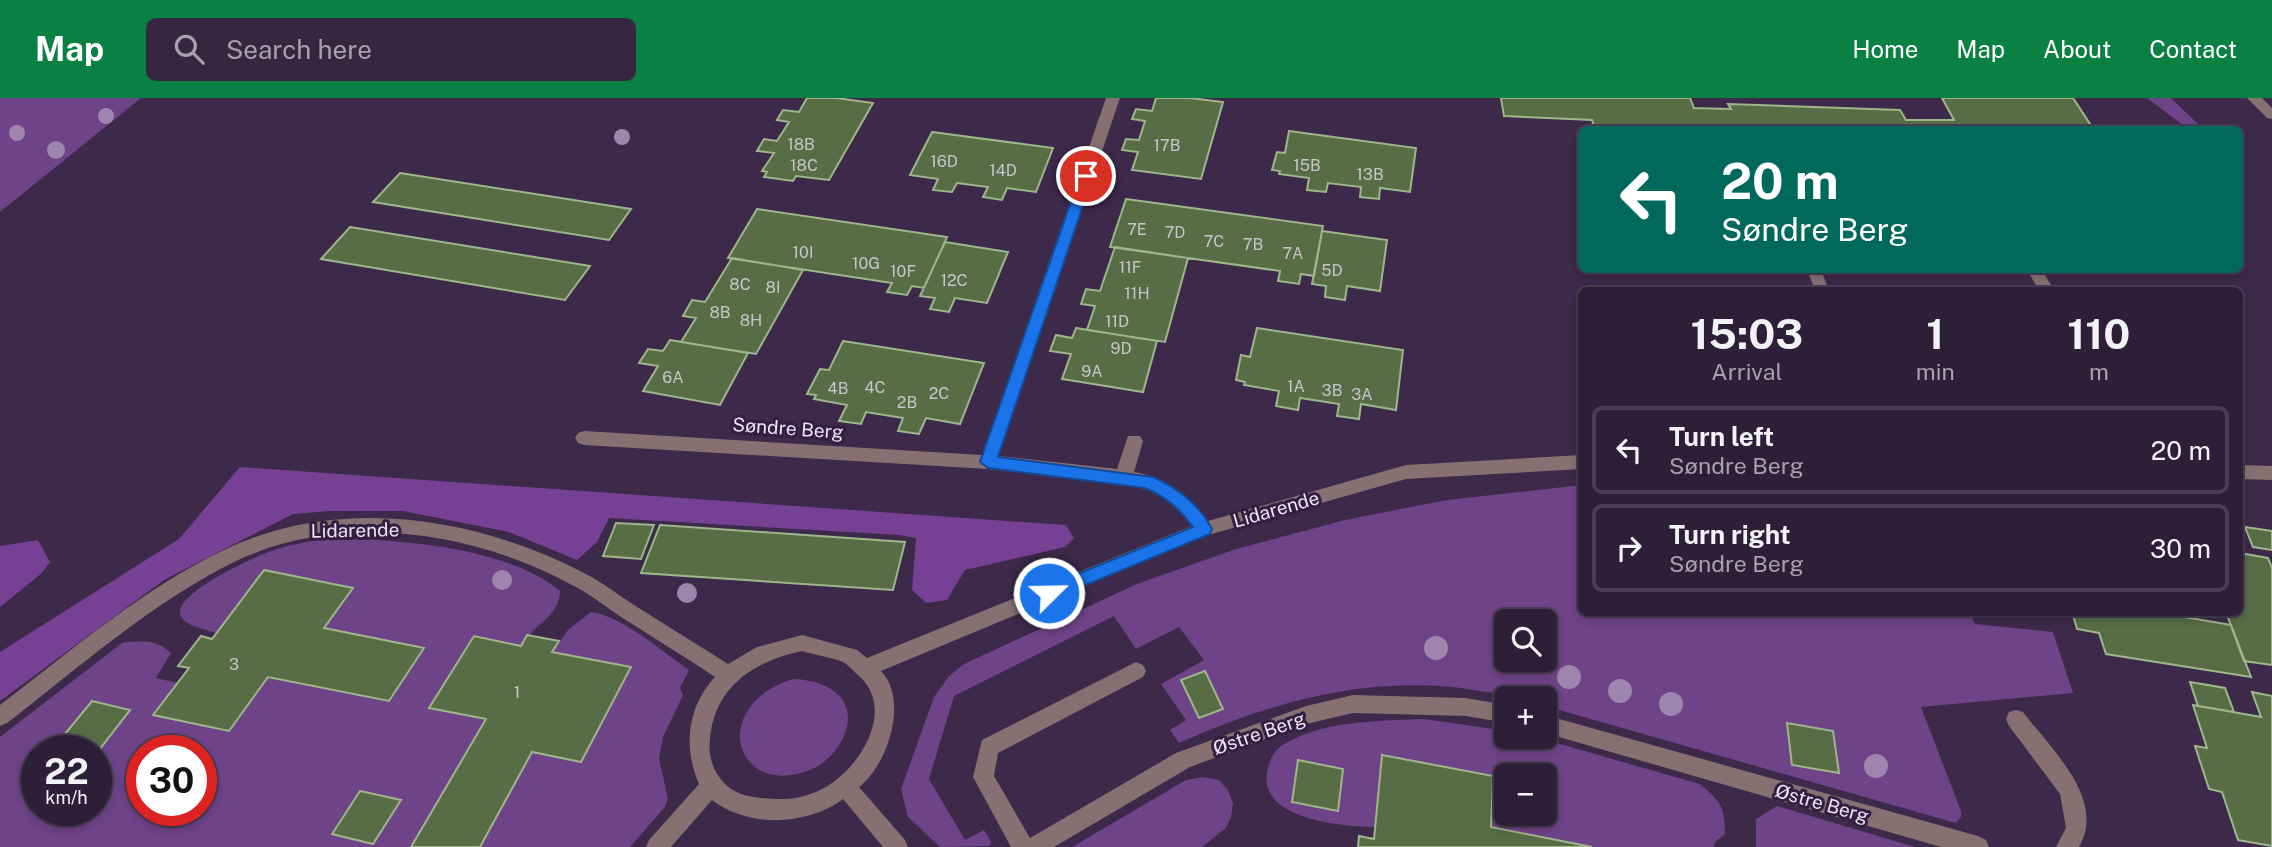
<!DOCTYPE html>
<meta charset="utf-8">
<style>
:root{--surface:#2e1f38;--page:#362740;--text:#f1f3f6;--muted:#a7a2ae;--line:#493d53;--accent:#0b8043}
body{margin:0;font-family:"Public Sans",sans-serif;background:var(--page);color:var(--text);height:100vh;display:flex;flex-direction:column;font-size:26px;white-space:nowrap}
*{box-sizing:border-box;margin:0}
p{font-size:23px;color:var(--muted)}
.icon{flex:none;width:38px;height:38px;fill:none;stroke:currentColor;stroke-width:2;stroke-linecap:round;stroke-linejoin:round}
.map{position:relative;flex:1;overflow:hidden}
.side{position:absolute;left:1578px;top:189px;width:665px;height:329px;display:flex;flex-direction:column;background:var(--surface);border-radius:10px;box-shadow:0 4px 10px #0003,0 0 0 2px var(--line)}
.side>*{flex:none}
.hud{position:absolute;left:1578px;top:28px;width:665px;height:147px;border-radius:10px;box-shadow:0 4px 10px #0003,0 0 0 2px var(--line);background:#00695c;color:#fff;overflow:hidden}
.controls{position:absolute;left:1494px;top:511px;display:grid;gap:14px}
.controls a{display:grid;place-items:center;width:63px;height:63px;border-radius:10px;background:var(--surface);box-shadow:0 4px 10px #0003,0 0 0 2px var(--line);font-size:35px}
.speed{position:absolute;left:21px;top:637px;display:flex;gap:14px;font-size:35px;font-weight:700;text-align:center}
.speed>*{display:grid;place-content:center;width:91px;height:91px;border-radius:50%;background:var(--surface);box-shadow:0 4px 10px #0003,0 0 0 2px var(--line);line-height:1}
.speed small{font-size:18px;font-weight:400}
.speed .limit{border:10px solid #d22;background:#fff;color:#111}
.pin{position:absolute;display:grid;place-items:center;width:60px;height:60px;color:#fff;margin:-30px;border:4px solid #fff;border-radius:50%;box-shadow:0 2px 7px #0007}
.me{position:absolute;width:77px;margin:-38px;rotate:67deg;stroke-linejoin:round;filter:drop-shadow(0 0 5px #0008)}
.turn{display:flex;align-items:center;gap:24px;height:147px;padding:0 28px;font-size:32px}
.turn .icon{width:91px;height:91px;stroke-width:2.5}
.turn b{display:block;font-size:49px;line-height:60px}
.eta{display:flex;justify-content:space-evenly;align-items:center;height:119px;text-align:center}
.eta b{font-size:42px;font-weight:700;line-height:49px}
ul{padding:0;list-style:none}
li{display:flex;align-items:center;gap:21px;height:88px;margin:0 14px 10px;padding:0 14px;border:4px solid var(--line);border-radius:10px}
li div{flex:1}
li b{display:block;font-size:26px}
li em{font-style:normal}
header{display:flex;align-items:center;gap:42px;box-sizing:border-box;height:98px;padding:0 35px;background:var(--accent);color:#fff}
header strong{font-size:33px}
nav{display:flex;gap:38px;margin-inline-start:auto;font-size:24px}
.search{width:490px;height:63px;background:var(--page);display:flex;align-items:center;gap:18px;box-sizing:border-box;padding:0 24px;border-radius:10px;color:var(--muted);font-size:26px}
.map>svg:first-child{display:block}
.green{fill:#6e4388;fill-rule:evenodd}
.forest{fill:#764195}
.building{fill:#586d46;stroke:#9fb68c;stroke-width:2}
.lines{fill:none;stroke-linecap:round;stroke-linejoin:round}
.minor{fill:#867072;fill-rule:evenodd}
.tree{fill:#9d85ad}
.route{fill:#1a73e8;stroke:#114b97;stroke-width:2}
.labels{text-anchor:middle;stroke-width:6;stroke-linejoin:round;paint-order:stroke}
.number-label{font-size:16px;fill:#c9c5cc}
.street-label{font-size:19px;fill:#efe2f8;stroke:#331f3f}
</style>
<header>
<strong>Map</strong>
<div class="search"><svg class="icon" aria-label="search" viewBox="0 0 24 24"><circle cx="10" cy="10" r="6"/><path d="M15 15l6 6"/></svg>Search here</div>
<nav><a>Home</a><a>Map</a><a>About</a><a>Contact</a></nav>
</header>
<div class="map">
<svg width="2272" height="749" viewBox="0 0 2272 749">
<rect width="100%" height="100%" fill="#3d294a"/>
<path class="green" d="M0 0H141L0 114Z
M2147 0H2171L2203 31H2188Z
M1573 388H1582V514L1970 515 1975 526 2053 534 2073 595 1921 609 1961 713V719L1956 725 1545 608V600C1507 600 1475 590 1439 588 1345 583 1263 608 1179 645L1170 632 1186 622 1161 586 1204 562 1179 529 1136 551 1114 518 954 598 929 681 965 742 984 732 991 744 990 748 940 749 908 719 901 691 934 599 949 578 964 566 1137 486 1236 451 1345 422 1447 402ZM1507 523H1545V562H1507Z
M324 441C392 440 507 448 560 493 559 520 533 526 521 548L473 538 430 609 486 621 411 749H0V639L122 545C138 542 158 541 171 555L156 580 178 585 154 617 229 633 268 579 390 603 423 550 324 530 352 489 264 472 216 535C207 532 187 528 182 520 166 498 255 459 271 453 288 447 306 444 324 441ZM37 653H96V712H37ZM142 653H201V712H142Z
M591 514C622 518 663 554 689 572L680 590 683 597 663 639 659 660 668 701 665 709 630 749H480L532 654 581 664 630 570 552 554 568 532Z
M793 581C827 582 861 600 843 640 835 657 821 669 804 674 734 697 709 607 793 581Z
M1424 621 1507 633V639L1546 642 1700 686C1721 704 1725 709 1725 736L1715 744 1714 749H1592L1491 729 1493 678 1382 657 1375 729C1343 729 1259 721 1267 675 1269 662 1274 651 1286 645 1326 622 1379 623 1424 621ZM1507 677H1545V716H1507Z
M1203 679 1219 682 1228 692 1233 705 1231 719 1226 730 1202 749H1072L1186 682Z
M1777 708 1915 749H1756V721Z"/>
<path class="forest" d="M240 369 1066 427 1074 440 1065 449 965 472 947 502 926 505 912 492 916 440 899 437 609 420 597 444 577 462 509 434 403 413H330L293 416 164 482 0 603V554L179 441Z
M38 442 50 464 42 475 0 509V448Z"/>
<path class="building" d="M807 0H836L873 5 829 82 796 78 793 83 764 79 767 74 762 73 774 55 757 53 764 41 777 43 789 24 777 22 783 12 799 14Z
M1156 0H1190L1223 4 1201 81 1132 72 1138 54 1122 52 1126 41 1139 42 1145 23 1132 21 1136 11 1152 13Z
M1501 0H1690L1694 10 1731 11 1728 6 1900 12 1906 22H1954L1942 0H2073L2094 32H1595L1592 22 1504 18Z
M1289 33 1416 50 1410 94 1380 90 1379 101 1360 99 1361 89 1328 85 1326 94 1307 92 1309 80 1279 76 1280 73 1272 72 1277 54 1285 55Z
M932 34 1053 50 1036 94 1007 90 1002 102 983 99 988 89 957 85 952 94 933 92 938 81 910 77Z
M400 75 631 111 609 142 373 104Z
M1126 101 1323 128 1314 178 1301 176 1299 186 1278 183 1280 173 1110 149Z
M757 111 947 139 924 190 912 188 907 197 887 194 892 185 728 160Z
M350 129 590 168 565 202 321 161Z
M1322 133 1387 142 1380 193 1347 188 1345 202 1325 199 1326 188 1312 186Z
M945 144 1008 154 987 205 955 200 949 214 930 211 935 200 920 198Z
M1115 149 1188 160 1165 244 1087 232 1095 208 1081 206 1086 191 1100 193Z
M732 160 803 172 756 256 681 244 696 220 683 218 692 202 705 204Z
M1076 230 1157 243 1143 294 1062 281 1071 256 1050 253 1056 237 1072 240Z
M1257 230 1403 252 1396 312 1361 306 1359 321 1337 318 1339 306 1300 300 1298 312 1276 308 1279 293 1244 287 1245 284 1236 282 1241 257 1250 259Z
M670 242 748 255 720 307 643 293 658 268 639 265 648 251 663 253Z
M843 243 984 265 960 326 926 320 919 336 898 333 903 320 866 314 861 326 839 323 847 307 814 301 816 297 807 296 820 271 829 272Z
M616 425 654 427 641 461 603 458Z
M660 427 905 444 893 492 641 475Z
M2245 429 2272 433V452L2253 449Z
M2240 455 2268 460 2272 470V567L2244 563 2226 514H2240Z
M264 472 353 490 324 530 424 550 389 603 268 579 229 633 153 617 189 570 178 568 201 538 212 541Z
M2072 514H2155L2231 527 2251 579 2106 556 2099 535 2077 531Z
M527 537 559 543 552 554 631 569 581 664 532 654 480 749H411L486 621 429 610 474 538 521 548Z
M1205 573 1223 611 1199 620 1181 582Z
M2190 584 2225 590 2234 614 2198 608Z
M2252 594 2272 598V748L2238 742 2222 694 2209 691 2195 648 2207 650 2193 607 2261 619Z
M92 603 130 612 99 652 60 642Z
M1787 625 1833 633 1839 675 1792 667Z
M1382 657 1493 678 1491 729 1592 749H1358L1359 738 1374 741Z
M1298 662 1343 671 1338 713 1292 704Z
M360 693 401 702 373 746 332 736Z"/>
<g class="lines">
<path class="minor" d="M1106 0H1120L999 358 1117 371 1128 338H1140L1143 343 1134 374C1168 380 1188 396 1208 423L1406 367 1582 357V371L1406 381 1208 437 881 573C909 601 888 667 859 689L905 742 908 749H883L843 701C807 728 748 730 712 702L671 749H646L649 742 699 686C683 649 687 609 715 579 684 558 652 539 621 519 605 508 590 496 572 487 473 433 341 413 236 463 152 504 80 569 7 625L0 628V607C71 553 141 492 222 453 336 397 474 418 584 475 602 484 617 496 634 507 665 527 697 546 728 566L757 549 802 537 857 552 867 560 1192 428C1173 403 1155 391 1124 386L988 371 584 347 578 345 575 340 578 335 584 333 982 357ZM802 553C815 557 831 559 843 564 849 567 854 574 859 578 898 613 857 676 818 693 799 702 781 702 761 700 746 698 734 696 723 684 712 671 708 657 710 640 715 588 755 563 802 553Z
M2247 0H2262L2272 10V21L2267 20Z
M1807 172H1821L1829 192H1815Z
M2027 172H2042L2054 192H2039Z
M2240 367 2272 368V382L2240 381Z
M1136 564 1143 567 1146 573 1143 579 998 655 994 678 1030 740 1176 655 1306 608 1353 597 1466 600 1507 607V625L1466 618 1353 615 1306 626 1190 669 1054 749H1011L973 679 982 642Z
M2016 612 2023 614C2050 650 2107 701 2079 749H2056L2066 730 2060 696 2009 628 2006 621 2009 614Z
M1545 617 1978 738 1986 742 1989 749H1941L1545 635Z"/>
</g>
<g class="tree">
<circle cx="106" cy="18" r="8"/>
<circle cx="17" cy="35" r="8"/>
<circle cx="622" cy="39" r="8"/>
<circle cx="56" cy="52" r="9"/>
<circle cx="502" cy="482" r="10"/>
<circle cx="687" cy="495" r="10"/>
<circle cx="1436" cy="550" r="12"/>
<circle cx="1569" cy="579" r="12"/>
<circle cx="1620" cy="593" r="12"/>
<circle cx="1671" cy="606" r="12"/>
<circle cx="1876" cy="668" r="12"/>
</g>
<path class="route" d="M1086 74 1093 78 998 359 1153 379C1178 390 1199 406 1212 431L1210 436 1049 502 1043 500 1041 495 1043 490 1193 429C1179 410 1166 399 1145 390L988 370 980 364 1080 78Z"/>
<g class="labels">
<g class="number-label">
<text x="801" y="52">18B</text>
<text x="1167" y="53">17B</text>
<text x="944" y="69">16D</text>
<text x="804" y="73">18C</text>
<text x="1307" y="73">15B</text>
<text x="1003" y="78">14D</text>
<text x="1370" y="82">13B</text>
<text x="1137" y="137">7E</text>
<text x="1175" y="140">7D</text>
<text x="1214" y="149">7C</text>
<text x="1253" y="152">7B</text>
<text x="803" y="160">10I</text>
<text x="1293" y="161">7A</text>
<text x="866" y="171">10G</text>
<text x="1130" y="175">11F</text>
<text x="1332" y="178">5D</text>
<text x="903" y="179">10F</text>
<text x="954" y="188">12C</text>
<text x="740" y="192">8C</text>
<text x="773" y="195">8I</text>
<text x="1137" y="201">11H</text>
<text x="720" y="220">8B</text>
<text x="751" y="228">8H</text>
<text x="1117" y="229">11D</text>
<text x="1121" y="256">9D</text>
<text x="1092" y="279">9A</text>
<text x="673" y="285">6A</text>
<text x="1296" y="294">1A</text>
<text x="875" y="295">4C</text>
<text x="838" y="296">4B</text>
<text x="1332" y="298">3B</text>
<text x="939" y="301">2C</text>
<text x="1362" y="302">3A</text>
<text x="907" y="310">2B</text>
<text x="234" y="572">3</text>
<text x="517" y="600">1</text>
</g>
<g class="street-label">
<text transform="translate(788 330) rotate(4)" y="7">Søndre Berg</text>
<text transform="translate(1276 411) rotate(-16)" y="7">Lidarende</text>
<text transform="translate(355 432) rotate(-1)" y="7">Lidarende</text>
<text transform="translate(1259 635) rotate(-19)" y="7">Østre Berg</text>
<text transform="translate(1822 705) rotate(16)" y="7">Østre Berg</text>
</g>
</g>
</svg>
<div class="controls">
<a><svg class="icon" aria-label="search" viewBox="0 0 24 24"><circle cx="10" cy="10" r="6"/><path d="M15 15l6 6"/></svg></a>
<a>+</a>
<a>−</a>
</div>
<div class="speed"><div>22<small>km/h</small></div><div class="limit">30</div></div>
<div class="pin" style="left:1086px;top:78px;background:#d93025"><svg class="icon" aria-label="arrive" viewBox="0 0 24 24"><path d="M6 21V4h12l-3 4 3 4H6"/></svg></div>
<svg class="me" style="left:1049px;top:495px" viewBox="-20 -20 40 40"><circle r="17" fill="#1a73e8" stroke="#fff" stroke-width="3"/><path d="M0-11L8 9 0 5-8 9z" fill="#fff"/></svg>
<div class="hud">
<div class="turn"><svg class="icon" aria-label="left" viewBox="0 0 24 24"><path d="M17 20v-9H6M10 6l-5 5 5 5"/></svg><div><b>20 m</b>Søndre Berg</div></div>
</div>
<section class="side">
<div class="eta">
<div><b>15:03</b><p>Arrival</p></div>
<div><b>1</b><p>min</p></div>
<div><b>110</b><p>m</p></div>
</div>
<ul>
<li><svg class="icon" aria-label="left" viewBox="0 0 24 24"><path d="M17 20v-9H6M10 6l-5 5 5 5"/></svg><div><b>Turn left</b><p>Søndre Berg</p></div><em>20 m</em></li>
<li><svg class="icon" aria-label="right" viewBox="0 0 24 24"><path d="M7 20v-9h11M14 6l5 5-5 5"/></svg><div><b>Turn right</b><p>Søndre Berg</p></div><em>30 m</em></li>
</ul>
</section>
</div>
